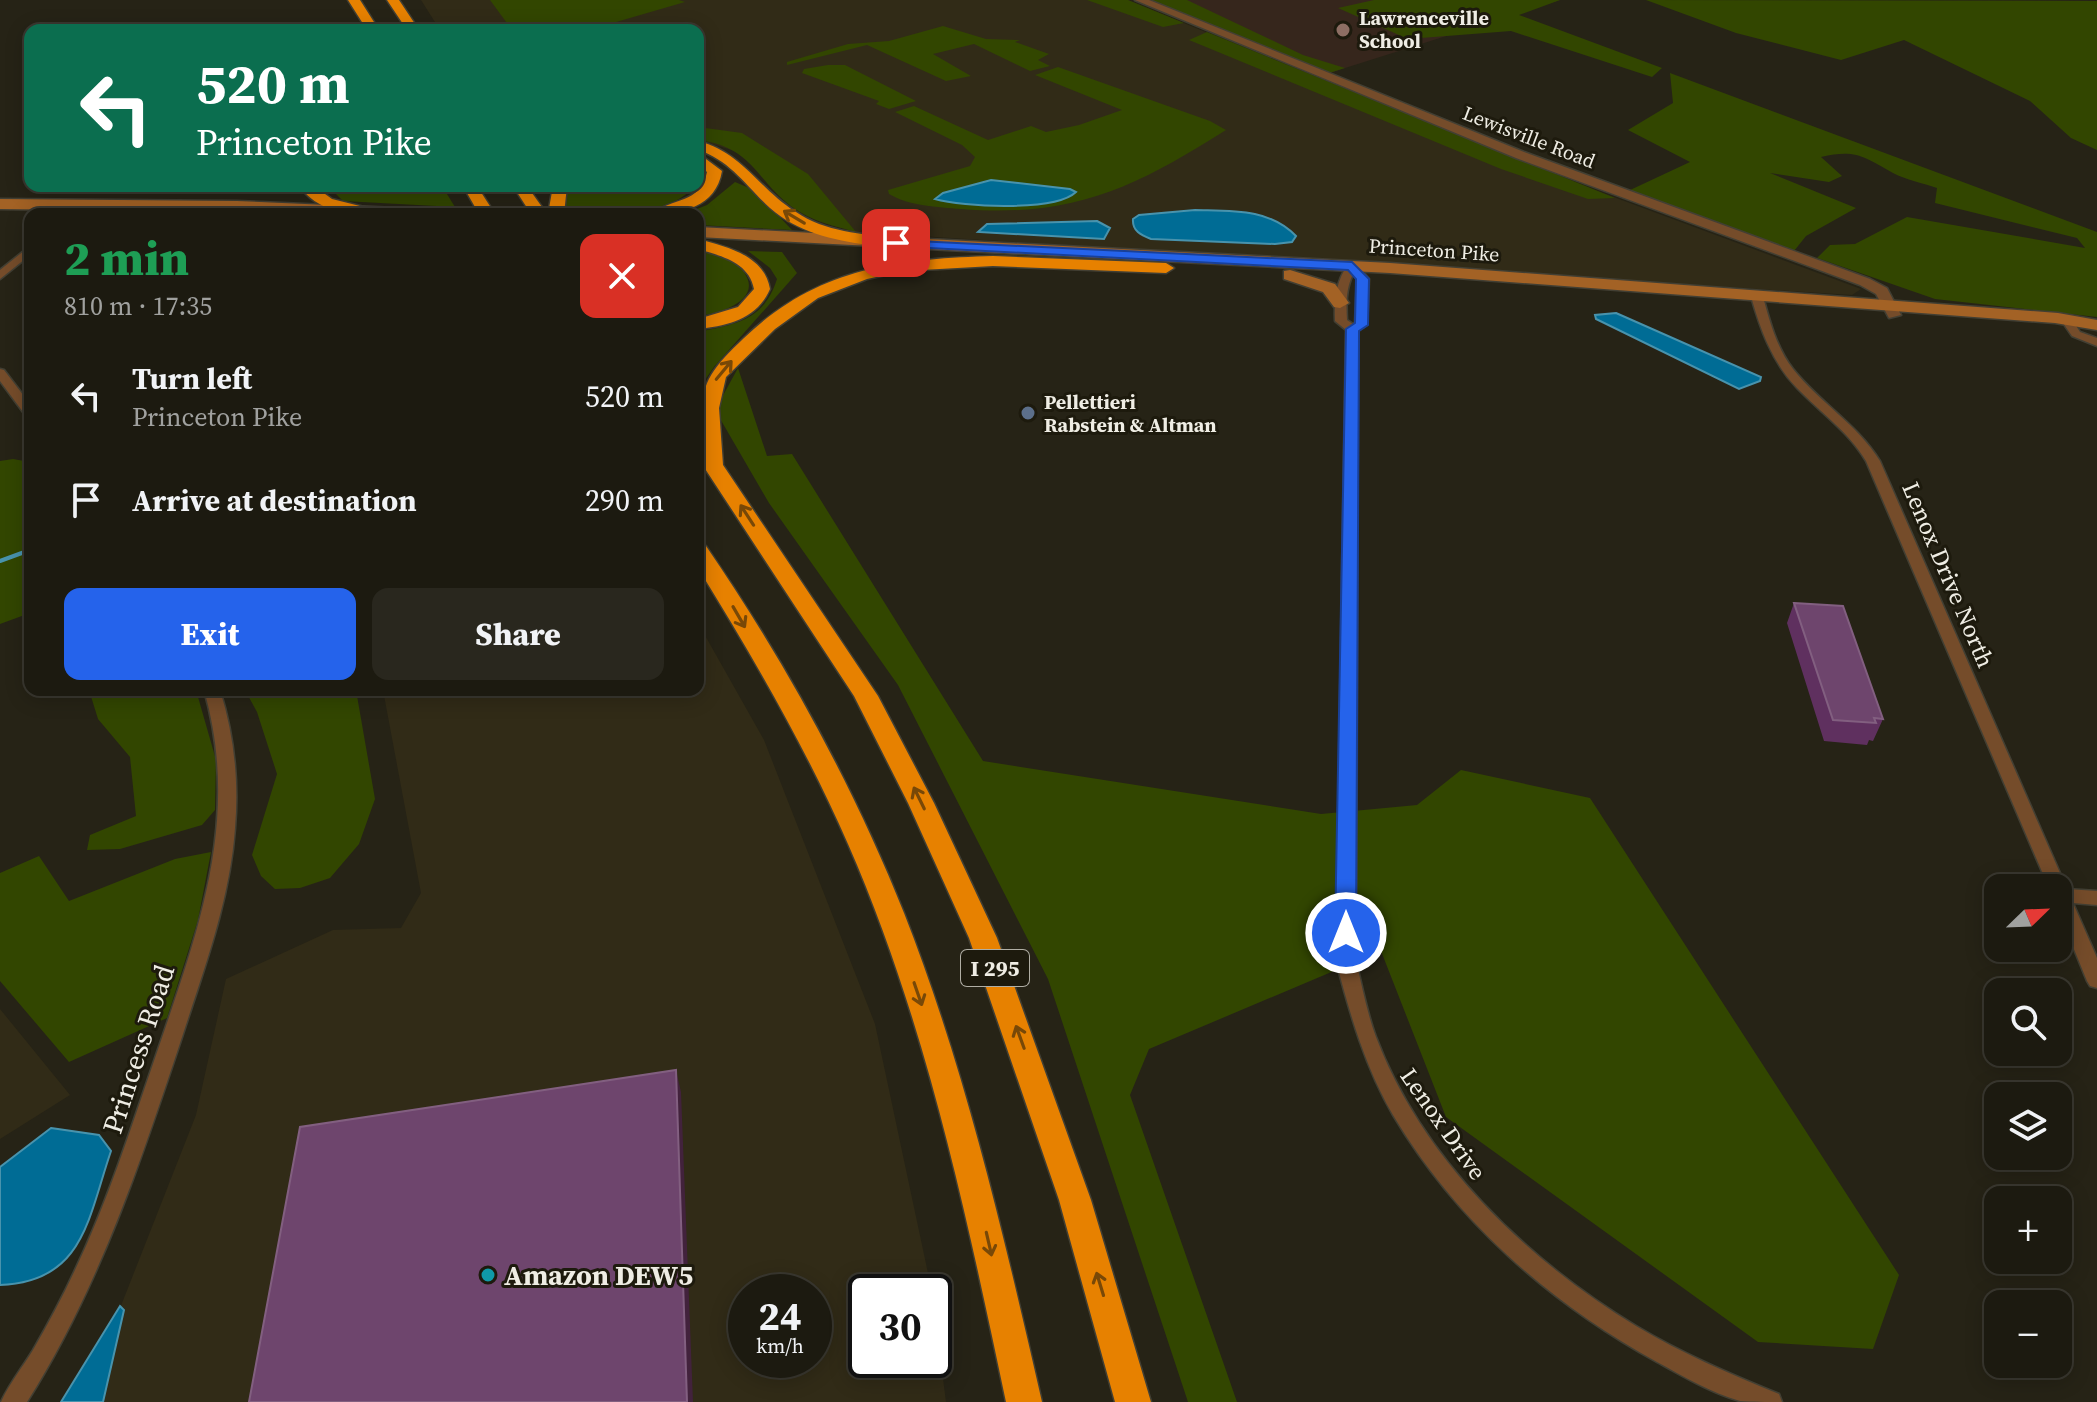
<!DOCTYPE html>
<meta charset="utf-8">
<style>
:root{--surface:#1c1a10;--page:#29271e;--text:#f1f3f6;--muted:#a0a19f;--line:#3a3830;--accent:#2563eb}
body{margin:0;font-family:"Source Serif 4",serif;background:var(--page);color:var(--text);height:100vh;display:flex;flex-direction:column;font-size:30px;white-space:nowrap}
*{box-sizing:border-box;margin:0}
p{font-size:26px;color:var(--muted)}
.icon{flex:none;width:44px;height:44px;fill:none;stroke:currentColor;stroke-width:2;stroke-linecap:round;stroke-linejoin:round}
.map{position:relative;flex:1;overflow:hidden}
.sheet{position:absolute;left:24px;top:208px;width:680px;height:488px;display:flex;flex-direction:column;background:var(--surface);border-radius:16px;box-shadow:0 4px 20px #0003,0 0 0 2px var(--line)}
.sheet>*{flex:none}
.top-card{position:absolute;left:24px;top:24px;width:680px;height:168px;border-radius:16px;box-shadow:0 4px 20px #0003,0 0 0 2px var(--line);background:#0b6e4f;color:#fff;overflow:hidden}
.needle{width:52px;rotate:67deg}
.buttons{position:absolute;left:1984px;top:874px;display:grid;gap:16px}
.buttons a{display:grid;place-items:center;width:88px;height:88px;border-radius:16px;background:var(--surface);box-shadow:0 4px 20px #0003,0 0 0 2px var(--line);font-size:40px}
.speed{position:absolute;left:728px;top:1274px;display:flex;gap:16px;font-size:40px;font-weight:700;text-align:center}
.speed>*{display:grid;place-content:center;width:104px;height:104px;border-radius:50%;background:var(--surface);box-shadow:0 4px 20px #0003,0 0 0 2px var(--line);line-height:1}
.speed small{font-size:20px;font-weight:400}
.speed .limit{border:4px solid #111;border-radius:12px;background:#fff;color:#111}
.pin{position:absolute;display:grid;place-items:center;width:68px;height:68px;color:#fff;margin:-34px;border-radius:16px;box-shadow:0 4px 12px #0006}
.me{position:absolute;width:88px;margin:-44px;rotate:0deg;stroke-linejoin:round;filter:drop-shadow(0 0 6px #0008)}
.turn{display:flex;align-items:center;gap:28px;height:168px;padding:0 40px;font-size:36px}
.turn .icon{width:104px;height:104px;stroke-width:2.5}
.turn b{display:block;font-size:56px;line-height:68px}
.round{display:grid;place-items:center;flex:none;width:84px;height:84px;border-radius:16px;background:var(--page)}
.overview{display:flex;align-items:center;justify-content:space-between;height:136px;padding:0 40px}
h1{font-size:48px;font-weight:800;line-height:60px;color:#1e9e55}
.action{display:flex;gap:16px;margin-top:auto;padding:16px 40px}
.action a{flex:1;height:92px;border-radius:16px;background:var(--accent);color:#fff;font-size:32px;font-weight:800;line-height:92px;text-align:center}
.action a+a{background:var(--page);color:var(--text)}
ul{padding:0;list-style:none}
li{display:flex;align-items:center;gap:24px;height:104px;padding:0 40px}
li div{flex:1}
li b{display:block;font-size:30px}
li em{font-style:normal}
.map>svg:first-child{display:block}
.built{fill:#312b17;fill-rule:evenodd}
.education{fill:#36261c}
.green{fill:#324600}
.water{fill:#006c95;stroke:#4893ad;stroke-width:2}
.lines{fill:none;stroke-linecap:round;stroke-linejoin:round}
.stream{stroke:#4893ad;stroke-width:4}
.minor-casing{stroke:#423f33;stroke-width:3}
.tertiary-casing{stroke:#423f33;stroke-width:3}
.secondary-casing{stroke:#423f33;stroke-width:3}
.motorway-casing{stroke:#423f33;stroke-width:3}
.minor{fill:#754c2a;fill-rule:evenodd}
.tertiary{fill:#754c2a;fill-rule:evenodd}
.secondary{fill:#a36225;fill-rule:evenodd}
.motorway{fill:#e78100;fill-rule:evenodd}
.wall{fill:#5f305f}
.shaded-wall{fill:#42223c}
.building{fill:#6e456d;stroke:#825f80;stroke-width:2}
.oneway{stroke:#784807}
.route{fill:#2563eb;stroke:#184099;stroke-width:2}
.education-dot{fill:#8d6e63;stroke:#1d1a0d;stroke-width:3}
.service-dot{fill:#5c6f8a;stroke:#1d1a0d;stroke-width:3}
.culture-dot{fill:#0f9aa8;stroke:#1d1a0d;stroke-width:3}
.labels{text-anchor:middle;stroke-width:6;stroke-linejoin:round;paint-order:stroke}
.far-poi-label{font-size:20px;font-weight:bold;fill:#efede4;stroke:#1d1a0d;text-anchor:start}
.far-street-label{font-size:20px;fill:#efede4;stroke:#1d1a0d}
.shield{fill:#1d1a0d;stroke:#b0aea4;stroke-width:2}
.shield-label{font-size:22px;font-weight:bold;fill:#efede4}
.street-label{font-size:24px;fill:#efede4;stroke:#1d1a0d}
.near-street-label{font-size:28px;fill:#efede4;stroke:#1d1a0d}
.near-poi-label{font-size:28px;font-weight:bold;fill:#efede4;stroke:#1d1a0d;text-anchor:start}
</style>
<div class="map">
<svg width="2097" height="1402" viewBox="0 0 2097 1402">
<rect width="100%" height="100%" fill="#262316"/>
<path class="built" d="M421 0H1128L1530 166 1861 289 1852 295 856 232 820 222 792 207 742 153 698 140V30H440Z
M698 623 764 740 875 1024 932 1292H866V1360H934V1308L946 1402H64L113 1326 196 1115 226 979 333 930 401 928 421 893 383 690H698ZM746 1292H814V1360H746Z
M0 1009 70 1095 0 1139Z"/>
<path class="education" d="M1149 0H1560L1323 75Z"/>
<path class="green" d="M490 0H679L685 2 599 27 550 24 543 28 552 30H512Z
M1087 0H1128L1184 23 1163 27Z
M1149 0H1187L1303 55 1345 68 1323 75Z
M1374 0H1560L1519 15 1662 68 1652 77 1511 31 1408 39 1338 8Z
M1646 0 2097 1V150L2071 138 2030 101 1904 40 1841 60 1736 33Z
M943 26 986 39 1020 40 1015 42 1049 54 1038 60 1050 66 1030 71 974 44 933 54 971 76 946 81 867 45 787 65V62L848 44 889 41Z
M1207 32 1615 198 1588 199 1501 169 1189 40Z
M828 65H845L916 101 889 109 876 104 879 101 802 73 804 69Z
M1058 67 1210 121 1226 130C1134 188 1073 218 961 209 938 207 909 206 889 194L888 190 970 166 975 157 962 145 895 112 914 106 988 140 1031 126 1046 132 1079 125 1122 110 1035 75Z
M1670 73 2097 232V317L1935 299 1817 258 1830 245 1855 244 1907 217 2085 248 2077 238 1935 203 1937 188C1923 183 1906 180 1893 173 1864 157 1856 149 1821 157L1842 176 1829 182 1770 173 1856 208 1806 236 1794 251 1628 191 1690 162 1628 130 1673 103Z
M698 127 742 133 808 174 856 232C834 226 811 221 792 207 754 178 753 147 698 140Z
M735 182 754 190 792 230 698 225V214H684L707 205Z
M328 186H442L455 207 343 201Z
M570 186H695C665 219 612 214 571 214L561 204Z
M698 249C712 254 735 259 744 272 764 301 718 314 698 316Z
M748 251 782 252 797 273 714 367 698 390V332C737 324 764 320 777 279L770 268Z
M738 368 767 456 792 454 983 761 1321 814 1417 805 1461 770 1590 798 1899 1275 1873 1349 1758 1342 1446 1117 1381 951 1149 1049 1130 1095 1237 1402H1188L1048 979 898 685 769 503 715 410Z
M13 459 30 462V613L0 624V461Z
M89 690H196L216 760 215 810 202 825 120 849 87 850 90 835 136 816 130 757 98 719Z
M245 690H356L375 799 359 844 330 878 300 888 275 889 261 876 252 855 277 774 257 712Z
M211 852 198 920 167 1018 69 1062 0 981V873L39 856 69 901 175 859Z"/>
<path class="water" d="M991 180 1070 189 1076 192C1055 212 962 207 935 199L943 193Z
M1195 210C1231 211 1269 208 1296 236L1292 242 1275 244 1151 239C1141 235 1132 231 1133 219L1139 215Z
M1097 221 1110 228 1104 239 978 232 987 224Z
M1616 313 1761 377 1760 381 1739 389 1596 319 1595 315Z
M51 1128 99 1135 111 1151C88 1218 84 1282 0 1285V1167Z
M120 1306 124 1310 103 1402H61Z"/>
<g class="lines">
<path class="stream" d="M0 561 30 550"/>
<defs>
<path id="minor" d="M89 203 94 206C87 214 79 214 69 214Z
M30 246V255L0 279V270Z
M1348 264H1356L1369 279 1367 325 1358 331 1356 961C1362 986 1367 1013 1376 1037 1422 1159 1527 1260 1636 1326 1681 1353 1730 1374 1779 1394L1782 1402C1769 1402 1752 1402 1740 1401 1711 1393 1683 1376 1657 1362 1550 1303 1456 1221 1393 1115 1365 1067 1350 1014 1336 961L1346 330 1335 321C1334 299 1336 282 1348 264ZM1353 274 1357 279 1355 323 1353 324 1347 320C1346 303 1346 289 1353 274Z
M1752 291 1762 293C1769 319 1776 347 1793 369 1820 403 1857 424 1880 461L2067 889 2097 891V905L2073 903 2097 958V988L2090 986 2087 981 2058 910V888H2049L1866 461C1848 431 1821 413 1797 388 1771 361 1760 328 1750 293Z
M2069 320 2073 321 2080 332 2097 338V346L2072 336 2063 323Z
M0 369 4 370 30 404V417L26 416 0 381Z
M204 690H220C234 735 239 781 235 828 230 899 205 966 183 1034 141 1161 99 1288 27 1402H1C9 1384 22 1368 33 1350 48 1324 62 1298 75 1270 107 1203 130 1131 154 1061 196 937 242 822 204 690Z"/>
<path id="tertiary" d="M1135 0H1149L1524 152 1870 279 1887 288 1901 315 1889 318 1876 294 1860 285 1516 158Z"/>
<path id="secondary" d="M0 199 237 201 419 209 427 214 0 209Z
M698 227 1390 263 2058 313 2097 320V330L2055 323 1390 273 698 237Z
M1290 270 1335 284 1349 303 1340 308 1334 307 1323 292 1284 279V271Z"/>
<path id="motorway" d="M348 0H360L379 30H367Z
M387 0H399L419 30H407Z
M698 141C742 152 759 189 796 212 825 232 862 234 896 238L904 243C895 251 880 246 868 245 833 240 797 232 770 208 746 186 730 160 698 150Z
M698 153 722 171C716 207 682 214 651 214 671 198 701 204 707 172L698 164Z
M300 186H314L332 199 384 212C358 221 314 210 300 186Z
M463 186H477L495 214H479Z
M513 186H527L547 214H531Z
M553 186H567L564 214H548Z
M228 208 238 211 241 214H221Z
M698 239C727 247 764 255 770 289 757 319 728 326 698 329V319L738 307 754 289C749 262 721 256 698 249Z
M993 256 1166 263 1174 268 1166 273 993 266 904 271 867 279 818 298 775 329 726 377 719 408 723 465 878 696 934 803 997 938 1091 1200 1151 1402H1115L1059 1200 969 938 908 803 854 696 698 458V437L703 438C697 387 708 372 744 338 817 268 896 259 993 256Z
M698 545 706 546C784 660 853 785 904 913 966 1071 1004 1237 1042 1402H1006C966 1213 926 1022 848 844 806 748 753 657 698 568Z"/>
</defs>
<use href="#minor" class="minor-casing"/>
<use href="#tertiary" class="tertiary-casing"/>
<use href="#secondary" class="secondary-casing"/>
<use href="#motorway" class="motorway-casing"/>
<use href="#minor" class="minor"/>
<use href="#tertiary" class="tertiary"/>
<use href="#secondary" class="secondary"/>
<use href="#motorway" class="motorway"/>
</g>
<path class="wall" d="M1794 603 1883 719 1873 741 1869 740 1867 745 1824 741 1787 623Z"/>
<path class="shaded-wall" d="M676 1070 681 1092 693 1402H687Z"/>
<path class="building" d="M1794 603 1843 606 1883 719 1874 718 1876 723 1833 720Z
M676 1070 687 1402H249L300 1127Z"/>
<defs><path id="oneway-shaft" d="M-6 0H5M1.5-3L5.5 0L1.5 3" fill="none" stroke-width="1.6" stroke-linecap="round" stroke-linejoin="round" transform="scale(2)"/></defs>
<g class="oneway">
<use href="#oneway-shaft" transform="translate(794 217) rotate(-149)"/>
<use href="#oneway-shaft" transform="translate(724 370) rotate(-50)"/>
<use href="#oneway-shaft" transform="translate(747 515) rotate(-123)"/>
<use href="#oneway-shaft" transform="translate(739 617) rotate(60)"/>
<use href="#oneway-shaft" transform="translate(919 798) rotate(-116)"/>
<use href="#oneway-shaft" transform="translate(918 994) rotate(71)"/>
<use href="#oneway-shaft" transform="translate(1020 1037) rotate(-110)"/>
<use href="#oneway-shaft" transform="translate(989 1244) rotate(77)"/>
<use href="#oneway-shaft" transform="translate(1100 1284) rotate(-107)"/>
</g>
<path class="route" d="M896 240 1352 262 1369 279 1368 325 1359 331 1356 933 1353 938 1346 941 1335 933 1346 329 1355 323 1356 279 1348 270 892 246V241Z"/>
<circle class="education-dot" cx="1343" cy="30" r="8"/>
<circle class="service-dot" cx="1028" cy="413" r="8"/>
<circle class="culture-dot" cx="488" cy="1275" r="8"/>
<g class="labels">
<g class="far-poi-label">
<text x="1359" y="25">Lawrenceville<tspan x="1359" dy="23">School</tspan></text>
<text x="1044" y="409">Pellettieri<tspan x="1044" dy="23">Rabstein &amp; Altman</tspan></text>
</g>
<g class="far-street-label">
<text transform="translate(1529 137) rotate(21)" y="7">Lewisville Road</text>
<text transform="translate(1434 250) rotate(4)" y="7">Princeton Pike</text>
</g>
<rect class="shield" x="961" y="950" width="68" height="36" rx="6"/>
<g class="shield-label">
<text x="995" y="976">I 295</text>
</g>
<g class="street-label">
<text transform="translate(1948 575) rotate(67)" y="8">Lenox Drive North</text>
<text transform="translate(1443 1124) rotate(55)" y="8">Lenox Drive</text>
</g>
<g class="near-street-label">
<text transform="translate(138 1049) rotate(-72)" y="10">Princess Road</text>
</g>
<g class="near-poi-label">
<text x="504" y="1285">Amazon DEW5</text>
</g>
</g>
</svg>
<div class="buttons">
<a><svg class="needle" viewBox="-14 -14 28 28"><path d="M0-13l5 13h-10z" fill="#e53935"/><path d="M0 13l5-13h-10z" fill="#a0a19f"/></svg></a>
<a><svg class="icon" aria-label="search" viewBox="0 0 24 24"><circle cx="10" cy="10" r="6"/><path d="M15 15l6 6"/></svg></a>
<a><svg class="icon" aria-label="layers" viewBox="0 0 24 24"><path d="M12 4l9 5-9 5-9-5zM3 14l9 5 9-5"/></svg></a>
<a>+</a>
<a>−</a>
</div>
<div class="speed"><div>24<small>km/h</small></div><div class="limit">30</div></div>
<div class="pin" style="left:896px;top:243px;background:#d93025"><svg class="icon" aria-label="arrive" viewBox="0 0 24 24"><path d="M6 21V4h12l-3 4 3 4H6"/></svg></div>
<svg class="me" style="left:1346px;top:933px" viewBox="-20 -20 40 40"><circle r="17" fill="#2563eb" stroke="#fff" stroke-width="3"/><path d="M0-11L8 9 0 5-8 9z" fill="#fff"/></svg>
<div class="top-card">
<div class="turn"><svg class="icon" aria-label="left" viewBox="0 0 24 24"><path d="M17 20v-9H6M10 6l-5 5 5 5"/></svg><div><b>520 m</b>Princeton Pike</div></div>
</div>
<section class="sheet">
<div class="overview"><div><h1>2 min</h1><p>810 m · 17:35</p></div><a class="round" style="background:#d93025;color:#fff"><svg class="icon" aria-label="close" viewBox="0 0 24 24"><path d="M6 6l12 12M18 6L6 18"/></svg></a></div>
<ul>
<li><svg class="icon" aria-label="left" viewBox="0 0 24 24"><path d="M17 20v-9H6M10 6l-5 5 5 5"/></svg><div><b>Turn left</b><p>Princeton Pike</p></div><em>520 m</em></li>
<li><svg class="icon" aria-label="arrive" viewBox="0 0 24 24"><path d="M6 21V4h12l-3 4 3 4H6"/></svg><div><b>Arrive at destination</b></div><em>290 m</em></li>
</ul>
<div class="action"><a>Exit</a><a>Share</a></div>
</section>
</div>
